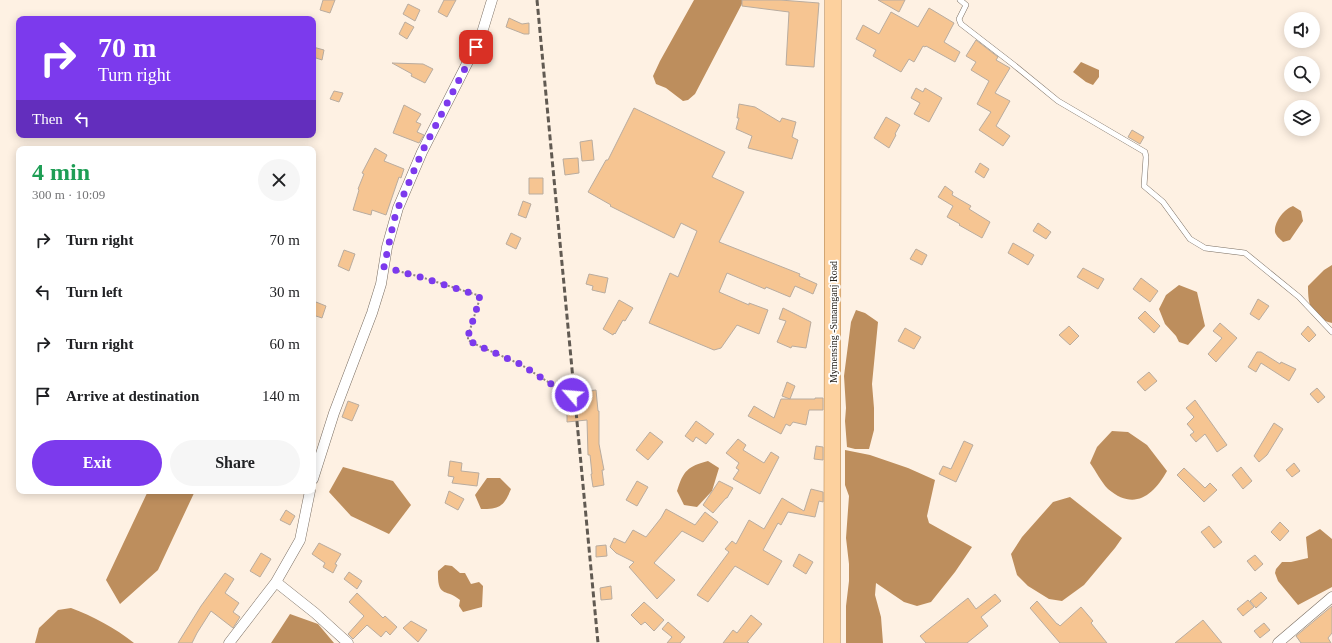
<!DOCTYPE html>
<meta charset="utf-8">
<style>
:root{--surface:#fff;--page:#f6f6f6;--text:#202124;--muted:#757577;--accent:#7c3aed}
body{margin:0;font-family:"Times New Roman",serif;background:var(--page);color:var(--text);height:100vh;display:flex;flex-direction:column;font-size:15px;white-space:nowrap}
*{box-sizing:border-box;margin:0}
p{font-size:13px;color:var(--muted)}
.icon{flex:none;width:22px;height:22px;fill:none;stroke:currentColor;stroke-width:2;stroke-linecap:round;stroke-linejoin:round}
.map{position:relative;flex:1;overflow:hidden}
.drawer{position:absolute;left:16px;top:146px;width:300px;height:348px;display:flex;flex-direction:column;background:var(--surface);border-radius:8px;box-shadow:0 2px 10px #0003}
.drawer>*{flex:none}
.banner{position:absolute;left:16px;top:16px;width:300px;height:122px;border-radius:8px;box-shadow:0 2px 10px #0003;background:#7c3aed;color:#fff;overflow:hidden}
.tools{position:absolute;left:1284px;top:12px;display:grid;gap:8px}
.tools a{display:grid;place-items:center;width:36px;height:36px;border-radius:50%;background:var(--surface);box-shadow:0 2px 10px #0003;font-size:20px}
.pin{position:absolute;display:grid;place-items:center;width:34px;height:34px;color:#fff;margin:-17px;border-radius:8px;box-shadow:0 2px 6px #0006}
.me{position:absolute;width:44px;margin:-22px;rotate:297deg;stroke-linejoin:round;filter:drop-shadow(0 0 3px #0008)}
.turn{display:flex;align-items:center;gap:14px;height:84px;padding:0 16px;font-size:18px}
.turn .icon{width:52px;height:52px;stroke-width:2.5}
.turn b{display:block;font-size:28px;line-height:34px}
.then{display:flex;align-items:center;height:38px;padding:0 16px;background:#0003;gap:8px;font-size:15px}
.round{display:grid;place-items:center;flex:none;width:42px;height:42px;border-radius:21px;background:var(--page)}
.head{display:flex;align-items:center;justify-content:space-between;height:68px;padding:0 16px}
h1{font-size:24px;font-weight:700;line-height:30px;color:#1e9e55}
.cta{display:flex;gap:8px;margin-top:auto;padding:8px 16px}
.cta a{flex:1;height:46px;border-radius:24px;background:var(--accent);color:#fff;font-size:16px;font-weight:700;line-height:46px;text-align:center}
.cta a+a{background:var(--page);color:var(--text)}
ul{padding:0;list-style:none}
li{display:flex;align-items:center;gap:12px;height:52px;padding:0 16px}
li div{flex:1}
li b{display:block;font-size:15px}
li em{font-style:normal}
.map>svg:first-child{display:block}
.water{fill:#bd8e5d}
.building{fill:#f6c592;stroke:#b9ac9f}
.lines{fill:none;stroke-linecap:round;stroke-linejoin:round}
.service-casing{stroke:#7a6e62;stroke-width:6}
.minor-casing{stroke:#7a6e62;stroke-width:11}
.primary-casing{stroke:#b17f46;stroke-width:17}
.path{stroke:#90877e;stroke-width:2;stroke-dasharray:2 2;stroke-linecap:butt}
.service{stroke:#fff;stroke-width:5}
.minor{stroke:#fff;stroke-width:10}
.primary{stroke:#fdd19e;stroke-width:16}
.rail{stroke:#615a52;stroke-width:3;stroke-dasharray:6 3;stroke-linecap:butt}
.route{stroke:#7c3aed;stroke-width:7;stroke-dasharray:0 12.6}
.labels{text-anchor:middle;stroke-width:3.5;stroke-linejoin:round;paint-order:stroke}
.street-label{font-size:10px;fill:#25201b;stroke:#fff}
</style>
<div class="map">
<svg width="1332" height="643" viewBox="0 0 1332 643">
<rect width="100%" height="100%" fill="#fef1e3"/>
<path class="water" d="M694 0H744L695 94 688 100 683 101 666 88 656 84 653 76 660 61Z
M1081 62 1099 70V77L1093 85 1086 82 1073 72Z
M1293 206 1301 211 1303 221 1290 240 1283 242C1280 239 1276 236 1275 232 1274 222 1284 209 1293 206Z
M1332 265V323C1311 318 1308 306 1308 286L1324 270Z
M1179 285 1197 292 1205 326 1188 345 1179 342 1176 336 1165 324 1159 309 1166 295Z
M856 310 865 313 878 322 872 384 874 408V430L869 449H855L847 447 845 421 846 408 844 376 851 322Z
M1112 431 1128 432 1147 445 1167 471C1153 496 1134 511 1108 489 1101 482 1096 471 1090 463L1097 447Z
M845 450 870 455 908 468 935 480 927 516 929 523 972 547 955 572 931 602 917 606 904 602 876 583 875 595 881 617 883 643H846V606L849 581V564L846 538 849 496 845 485Z
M708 461 719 468 712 491 697 507 684 505 677 491C683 471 688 466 708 461Z
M343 467 393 481 411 505 389 534 351 516 329 492Z
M487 478H500L511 489C504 506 500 509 481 509L475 495Z
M148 491H195L158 570 120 604 106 580Z
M1070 497 1122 538 1115 548 1084 585 1062 601 1049 599 1028 586 1017 575 1011 554 1022 537 1053 502Z
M1320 529 1332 539V587L1298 605 1278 581 1275 573 1276 569 1282 562H1291L1308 558 1306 537Z
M445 565 452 566 460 573H465L471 584 479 582 483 586 482 607 463 612 459 606 460 600C447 588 437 599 438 571Z
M71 608C93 616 115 628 134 643H35L39 628 58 610Z
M290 614 318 624 334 643H271Z"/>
<path class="building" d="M323 0H335L330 13 320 10Z
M444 0H456L447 17 438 12Z
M742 0H780L819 3 814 67 786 65 789 12 742 6Z
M878 0H905L899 12Z
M408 4 420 10 415 21 403 14Z
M929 8 954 23 944 42 960 52 955 62 926 46 925 47 923 46 914 62 909 59 901 72 873 56 876 50 856 39 863 25 879 34 891 12 918 27Z
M509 18 522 24 529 23V34H524L506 27Z
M405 22 414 27 407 39 399 34Z
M976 40 998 57 996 60 1010 68 995 93 1010 101 996 126 1010 136 1003 146 979 130 991 112 977 104 989 81 971 70 976 62 966 56Z
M313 47 324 50 322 60 313 57Z
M392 63 423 64 433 69 425 83 411 76 412 74Z
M916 88 923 92 925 88 942 98 929 122 914 114 920 103 911 98Z
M334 91 343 93 339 102 330 99Z
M739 104 755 107 780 122 782 118 796 122 792 137 798 140 792 159 748 148 752 136 736 129 739 118H737Z
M404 105 421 114 416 122 421 124 417 132 424 135 419 143 393 133Z
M634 108 725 152 712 177 744 192 719 242 800 274 799 276 817 284 813 294 795 286 790 297 766 287 765 289 727 273 719 292 749 305V303L768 310 759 334 737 325 721 348 714 350 649 323 670 273 678 277 697 231 681 223 674 238 610 206 611 205 588 192 606 160H608Z
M886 117 900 125 895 134 896 135 889 148 874 138Z
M1132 130 1144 137 1140 144 1128 137Z
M592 140 594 160 582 161 580 142Z
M375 148 387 155 384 161 404 169 401 178 399 177 386 215 372 210 371 215 353 210 359 190 358 189 364 174 362 173Z
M578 158 579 173 565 175 563 159Z
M980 163 989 169 984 178 975 172Z
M529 178H543V194H529Z
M945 186 953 192 952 195 971 206 969 209 990 222 982 238 959 225 960 224 947 217 953 206 938 197Z
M523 201 531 204 526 218 518 215Z
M1038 223 1051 232 1046 239 1033 231Z
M511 233 521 238 516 249 506 244Z
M1013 243 1034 255 1028 265 1008 253Z
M916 249 927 255 922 265 910 259Z
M344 250 355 254 349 271 338 266Z
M1083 268 1104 279 1098 289 1077 277Z
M589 274 608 278 605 293 592 290 593 286 586 284Z
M1141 278 1158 291 1150 302 1133 289Z
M1258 299 1269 306 1259 320 1250 314Z
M619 300 633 308 625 321 623 320 615 334 614 333 613 335 603 329Z
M316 302 326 306 322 318 313 315V311Z
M783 308 811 322 806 348 792 346 791 348 777 342 786 321 779 319Z
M1145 311 1160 326 1154 333 1138 318Z
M1220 323 1237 338 1216 362 1208 354 1222 338 1213 331Z
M1069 326 1079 336 1070 345 1059 335Z
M1308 326 1316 335 1309 342 1301 334Z
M905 328 921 337 914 349 898 341Z
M1257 352H1261L1280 364 1281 362 1296 369 1289 381 1261 363 1256 372 1248 367Z
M1149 372 1157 381 1145 391 1137 382Z
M787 382 795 386 790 399 782 396Z
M1317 388 1325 397 1318 403 1310 394Z
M596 390 598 411H599V444L604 470H602L604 485 593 487 591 474H592L590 455H588L587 420 567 422V407H566V395L580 399 579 392Z
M815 398H823V410H809L806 425 793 422 790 426 786 424 781 434 748 416 754 406 774 418 781 399H815Z
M1195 400 1227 445 1217 452 1205 434 1196 442 1190 435 1194 432 1187 424 1194 417 1186 408Z
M348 401 359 405 352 421 342 417Z
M696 421 714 434 706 444 696 437 693 442 685 436Z
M1274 423 1283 429 1267 455 1259 462 1254 456Z
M650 432 663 442 648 460 636 450Z
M738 439 746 445 743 450 764 463 771 452 779 457 760 494 733 479 739 470 736 468 739 463 726 453Z
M964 441 973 445 956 482 939 474 943 466 951 469Z
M816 446 823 447V460L814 459Z
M450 461 462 463 461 471 479 473 477 486 452 483 454 477 448 476Z
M1294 463 1300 471 1292 477 1286 470Z
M1241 467 1252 481 1243 489 1232 475Z
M1184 468 1205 488 1210 483 1217 490 1204 502 1177 475Z
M637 481 648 487 637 506 626 500Z
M719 481 733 488 727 498H726L713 513 703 505Z
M811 489 823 492V502L819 501 815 517 788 512 781 525 778 523 763 550 782 561 768 585 735 566 708 602 697 595 729 552 725 549 732 541 736 544 749 520 764 529 782 498 804 511Z
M449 491 464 499 458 510 445 503Z
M666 509 695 525 705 512 718 522 703 542 682 531 654 563 675 580 657 599 629 567 634 562 616 553 610 547 614 538 625 543 633 530 646 537 661 518Z
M286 510 295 516 290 525 280 520Z
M1280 522 1289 531 1280 541 1271 532Z
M1209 526 1222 542 1214 548 1201 532Z
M319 543 341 554 335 564 337 565 333 573 323 567 325 563 312 554Z
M606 545 607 556 596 557V546Z
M261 553 271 559 260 577 250 571Z
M799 554 813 562 806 574 793 566Z
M1255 555 1263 564 1255 571 1247 561Z
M349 572 362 581 357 589 344 579Z
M225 573 234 579 225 593 239 603 233 612 240 617 233 628 211 611 197 633 192 643H178L201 606Z
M611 586 612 599 601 600 600 588Z
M1261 592 1267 598 1256 608 1250 601Z
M357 593 383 618 385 616 397 627 390 635 386 631 381 637 367 625 353 639 348 634 364 616 349 602Z
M995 594 1001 601 981 617 988 626 967 643H926L920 636 968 598 976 609Z
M1248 600 1254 607 1243 616 1237 609Z
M1037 601 1057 624H1058L1060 626 1081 607 1093 621 1091 623 1107 643H1060L1030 608Z
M644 602 664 620 654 631 645 622 641 625 631 615Z
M1332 606V633L1328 638 1331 643H1301L1296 636Z
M751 615 762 624 747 642 749 643H723L733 630 737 633Z
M1203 620 1222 643H1175Z
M411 621 427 630 418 642 403 628Z
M668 622 685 637 680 643H667L672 637 662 629Z
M1264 623 1270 630 1260 638 1254 631Z"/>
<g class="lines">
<defs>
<path id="service" d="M960 0 966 5 959 19 961 24 1014 65 1058 101 1145 152 1146 157 1144 186 1163 202 1190 239 1205 248 1245 253 1299 297 1332 332"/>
<path id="minor" d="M313 479 334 413 372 313 381 284 387 247 398 208 422 152 481 36 492 0
M310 491 300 540 276 582 315 613 348 643
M229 643 276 582
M1278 643 1332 597"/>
<path id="primary" d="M832 643 833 0"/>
</defs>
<use href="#service" class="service-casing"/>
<use href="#minor" class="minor-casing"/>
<use href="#primary" class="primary-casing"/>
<path class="path" d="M394 270 421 277 477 295 480 298 468 336V340L479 346 520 364 556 387 572 395"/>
<use href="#service" class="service"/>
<use href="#minor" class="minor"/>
<use href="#primary" class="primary"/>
<path class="rail" d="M537 0 598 643"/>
</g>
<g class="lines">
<path class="route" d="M476 47 422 152 398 208 394 220 384 267 420 277 477 295 480 298 468 336V340L479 346 520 364 556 387 572 395"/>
</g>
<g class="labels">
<g class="street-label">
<text transform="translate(833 322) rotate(-90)" y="4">Mymensing -Sunamganj Road</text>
</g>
</g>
</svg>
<div class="tools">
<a><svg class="icon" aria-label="sound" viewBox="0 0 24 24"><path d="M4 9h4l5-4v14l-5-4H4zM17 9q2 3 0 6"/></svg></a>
<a><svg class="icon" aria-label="search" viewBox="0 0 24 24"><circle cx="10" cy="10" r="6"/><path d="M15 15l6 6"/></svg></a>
<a><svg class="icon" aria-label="layers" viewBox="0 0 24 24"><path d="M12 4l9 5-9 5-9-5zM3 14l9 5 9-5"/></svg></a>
</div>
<div class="pin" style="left:476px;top:47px;background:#d93025"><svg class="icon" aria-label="arrive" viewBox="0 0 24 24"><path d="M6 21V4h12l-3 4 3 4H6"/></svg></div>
<svg class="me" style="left:572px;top:395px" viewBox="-20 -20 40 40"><circle r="17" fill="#7c3aed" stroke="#fff" stroke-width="3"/><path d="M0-11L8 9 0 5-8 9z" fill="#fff"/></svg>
<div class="banner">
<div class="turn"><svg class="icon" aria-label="right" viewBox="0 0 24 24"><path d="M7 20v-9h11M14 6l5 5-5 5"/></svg><div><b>70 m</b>Turn right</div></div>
<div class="then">Then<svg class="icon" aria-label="left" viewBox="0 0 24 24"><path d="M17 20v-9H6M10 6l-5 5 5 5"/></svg></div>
</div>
<section class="drawer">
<div class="head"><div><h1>4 min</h1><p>300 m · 10:09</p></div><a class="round"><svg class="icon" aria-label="close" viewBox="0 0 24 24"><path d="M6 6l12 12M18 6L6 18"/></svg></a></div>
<ul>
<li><svg class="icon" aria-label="right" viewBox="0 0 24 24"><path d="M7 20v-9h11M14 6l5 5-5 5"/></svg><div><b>Turn right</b></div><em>70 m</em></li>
<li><svg class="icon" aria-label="left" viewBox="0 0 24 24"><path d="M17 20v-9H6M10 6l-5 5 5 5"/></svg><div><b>Turn left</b></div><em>30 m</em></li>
<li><svg class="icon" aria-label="right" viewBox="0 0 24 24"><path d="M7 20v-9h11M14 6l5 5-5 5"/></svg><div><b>Turn right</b></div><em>60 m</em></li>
<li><svg class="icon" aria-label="arrive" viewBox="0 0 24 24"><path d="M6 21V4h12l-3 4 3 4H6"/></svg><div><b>Arrive at destination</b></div><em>140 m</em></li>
</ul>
<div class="cta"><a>Exit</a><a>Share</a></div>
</section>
</div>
